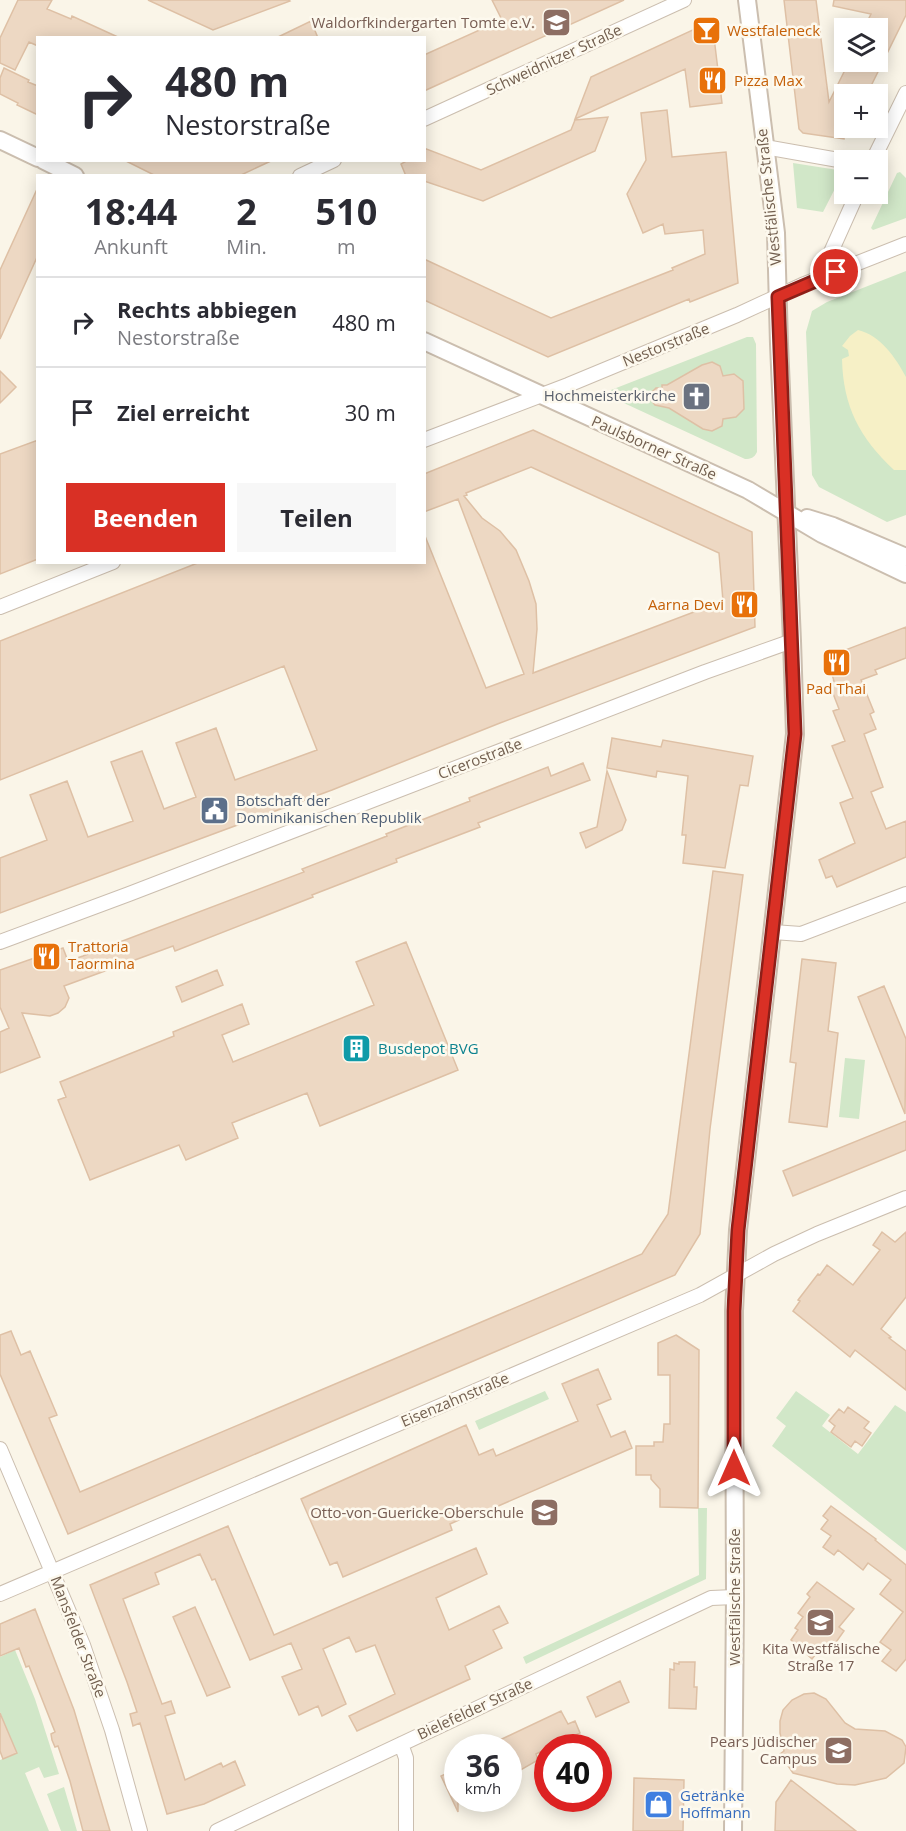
<!DOCTYPE html>
<html lang="de">
<meta charset="utf-8">
<style>
:root{--surface:#fff;--page:#f7f7f7;--text:#2b2b33;--muted:#7c7c81;--line:#e1e1e2;--accent:#d93025}
body{margin:0;font-family:"Open Sans",sans-serif;background:var(--page);color:var(--text);height:100vh;display:flex;flex-direction:column;font-size:22px;white-space:nowrap}
*{box-sizing:border-box;margin:0}
p{font-size:20px;color:var(--muted)}
.icon{flex:none;width:33px;height:33px;fill:none;stroke:currentColor;stroke-width:2;stroke-linecap:round;stroke-linejoin:round}
.map{position:relative;flex:1;overflow:hidden}
.details{position:absolute;left:36px;top:174px;width:390px;height:390px;display:flex;flex-direction:column;background:var(--surface);border-radius:0px;box-shadow:0 3px 15px #0003}
.details>*{flex:none}
.banner{position:absolute;left:36px;top:36px;width:390px;height:126px;border-radius:0px;box-shadow:0 3px 15px #0003;background:#fff;color:var(--text);overflow:hidden}
.tools{position:absolute;left:834px;top:18px;display:grid;gap:12px}
.tools a{display:grid;place-items:center;width:54px;height:54px;border-radius:0px;background:var(--surface);box-shadow:0 3px 15px #0003;font-size:30px}
.speed{position:absolute;left:444px;top:1734px;display:flex;gap:12px;font-size:30px;font-weight:700;text-align:center}
.speed>*{display:grid;place-content:center;width:78px;height:78px;border-radius:50%;background:var(--surface);box-shadow:0 3px 15px #0003;line-height:1}
.speed small{font-size:15px;font-weight:400}
.speed .limit{border:9px solid #d22;background:#fff;color:#111}
.pin{position:absolute;display:grid;place-items:center;width:51px;height:51px;color:#fff;margin:-26px;border:3px solid #fff;border-radius:50%;box-shadow:0 2px 6px #0007}
.me{position:absolute;width:66px;margin:-33px;rotate:0deg;stroke-linejoin:round;filter:drop-shadow(0 0 4px #0008)}
.turn{display:flex;align-items:center;gap:21px;height:126px;padding:0 30px;font-size:27px}
.turn .icon{width:78px;height:78px;stroke-width:2.5}
.turn b{display:block;font-size:42px;line-height:51px}
.eta{display:flex;justify-content:space-evenly;align-items:center;height:102px;text-align:center}
.eta b{font-size:36px;font-weight:700;line-height:42px}
.primary-button{display:flex;gap:12px;margin-top:auto;padding:12px 30px}
.primary-button a{flex:1;height:69px;border-radius:0px;background:var(--accent);color:#fff;font-size:24px;font-weight:700;line-height:69px;text-align:center}
.primary-button a+a{background:var(--page);color:var(--text)}
ul{padding:0;list-style:none}
li{display:flex;align-items:center;gap:18px;height:90px;padding:0 30px;border-top:2px solid var(--line)}
li div{flex:1}
li b{display:block;font-size:22px}
li em{font-style:normal}
.map>svg:first-child{display:block}
.green{fill:#d1e7c8}
.sand{fill:#f6f0c6}
.building{fill:#edd8c3;stroke:#dec0a5;stroke-width:1.5;fill-rule:evenodd}
.lines{fill:none;stroke-linecap:round;stroke-linejoin:round}
.minor-casing{stroke:#cbbeaf;stroke-width:16}
.tertiary-casing{stroke:#cbbeaf;stroke-width:20}
.minor{stroke:#fff;stroke-width:14}
.tertiary{stroke:#fff;stroke-width:16}
.route-casing{stroke:#8d1f18;stroke-width:15}
.route{stroke:#d93025;stroke-width:10}
.labels{text-anchor:middle;stroke-width:5;stroke-linejoin:round;paint-order:stroke}
.education-label{font-size:15px;fill:#785e54;stroke:#fdf9ee;text-anchor:end}
.food-label{font-size:15px;fill:#c56008;stroke:#fdf9ee;text-anchor:start}
.street-label{font-size:15px;fill:#725f4f;stroke:#fdf9ee}
.worship-label{font-size:15px;fill:#5b616d;stroke:#fdf9ee;text-anchor:end}
.service-label{font-size:15px;fill:#4e5e75;stroke:#fdf9ee;text-anchor:start}
.culture-label{font-size:15px;fill:#0d838f;stroke:#fdf9ee;text-anchor:start}
.shop-label{font-size:15px;fill:#366cbe;stroke:#fdf9ee;text-anchor:start}
</style>
<div class="map">
<svg width="906" height="1831" viewBox="0 0 906 1831">
<rect width="100%" height="100%" fill="#faf5e8"/>
<path class="green" d="M793 163 844 171 823 212 797 208Z
M900 172 906 178V218L873 230 871 228 897 173Z
M906 271V515L887 522 819 487 812 475 806 332 812 311 827 302Z
M747 337H753L756 344 757 452C754 458 751 459 745 459L613 398 611 390Z
M845 1058 865 1060 859 1119 839 1117Z
M545 1391 549 1399 479 1430 475 1421Z
M796 1391 830 1415 822 1426 858 1454 895 1405 906 1412V1551L772 1446 786 1426 776 1418Z
M698 1508H707L706 1579 526 1664 523 1657 699 1575Z
M15 1650 35 1699 59 1774 44 1778 39 1767 25 1773 49 1831H0V1760L17 1753 0 1712V1657Z
M64 1787 77 1831H61L47 1794Z"/>
<path class="sand" d="M858 330C880 335 896 358 906 377V470H894C860 438 843 407 842 359L849 356 848 350 842 346 850 336Z"/>
<path class="building" d="M18 0H52L47 9 71 19 72 16 120 38H38V46L29 42 15 70 0 63V38Z
M148 0H289L290 1 213 30Z
M492 0H624L424 91V55L502 20Z
M784 0H816L829 102 849 62H878V28H864L871 14 833 6 834 0H906V15L867 94H844V139L803 133 799 129Z
M311 21 318 38H276Z
M712 21 722 103 690 107 685 69 575 119 591 77Z
M4 68 29 80 28 82 38 86V115L17 105 18 103 0 94V78Z
M667 110 672 157 726 152 738 283 690 302 689 299 548 357 424 300V259L551 318 673 270 672 268 705 254 703 230 665 234 663 224 643 233 627 194 646 160 641 113Z
M608 117 595 151 483 201 424 181V176H406L401 164 408 160H424V148L481 170 571 130 575 120Z
M124 160H273L239 176H156Z
M38 187V255L0 339V270Z
M712 362 720 366 723 376 734 374 743 381 744 409 736 417 723 419 722 426 712 431 703 429 669 408 655 405 651 400 650 394 656 388H662V385H667L702 365Z
M0 371 16 387 0 403Z
M533 430 752 532 755 627 500 723 332 790 0 913V858L47 840 30 795 67 781 88 837 133 821 111 762 142 751 164 809 196 797 176 743 216 728 235 780 317 750 284 666 0 780V641L200 562H424L425 536 486 688 524 674 458 499 424 512V474ZM531 467 719 553 723 601 533 673 537 629 536 604 529 581 516 550 500 531 482 518 464 496 467 495 466 493Z
M38 440V559L0 574V454Z
M906 627V658L875 670 877 674 861 680 874 712 870 714 876 729 864 734 883 787 871 792 886 829 906 821V857L837 887 832 876 826 878 819 860 855 843 840 803 853 798 832 746 845 741 833 711 839 709 829 683 834 681 831 671 834 670 831 660 834 658 832 655Z
M612 738 661 747 663 740 753 756 748 786 740 785 725 868 683 863 686 835H682L688 776 657 771 656 777 607 768Z
M583 763 590 780 478 823 480 827 396 859 397 862 312 895 313 897 175 951 173 946 64 986 69 998 65 1007 58 1013 50 1016 22 1013 40 1057 0 1073V1032L9 1028 0 1007V970L63 948 68 961 83 956 304 872 302 869 387 836 386 834 470 801 469 798 548 767 551 776Z
M607 771 626 820 622 830 586 848 580 833 597 827Z
M713 871 743 875 710 1129 700 1234 675 1275 68 1534 0 1374V1335L11 1331 21 1355 30 1351 57 1415 49 1418 80 1492 642 1254 668 1214Z
M406 942 458 1070 320 1126 307 1093 232 1123 238 1138 186 1160 179 1145 90 1180 58 1100 66 1097 60 1082 174 1036 173 1032 242 1004 249 1024 222 1035 233 1062 374 1005 356 962Z
M802 959 836 963 828 1031 838 1033 827 1127 789 1122 796 1063 790 1062Z
M217 970 223 985 182 1002 176 987Z
M884 986 906 1039 905 1114 858 997Z
M906 1121V1150L793 1196 783 1171Z
M882 1232 895 1242 906 1232V1297L881 1329 891 1337 889 1338 906 1351V1390L855 1350 850 1357 793 1311 800 1301 798 1300 818 1274 820 1275 827 1265 853 1285 880 1250 873 1245Z
M676 1335 699 1350 698 1508 660 1507V1489L651 1479V1475H636V1446H654V1442H663L664 1424H670V1375H658V1343Z
M598 1369 611 1399 597 1405 611 1437 625 1431 632 1448 489 1510 473 1516 472 1514 450 1524 452 1530 343 1577 337 1562 330 1565 301 1499 466 1425 479 1455 493 1449 496 1456 578 1421 562 1384Z
M848 1407 869 1422 864 1428 871 1433 862 1446 855 1441 851 1447 831 1432 835 1426 829 1421 839 1409 844 1413Z
M831 1506 876 1539 875 1540 906 1565V1659L896 1671 882 1661 891 1650 880 1642 903 1612 880 1594 891 1580 868 1563 863 1570 838 1550 834 1555 823 1547 831 1536 821 1529 828 1520 823 1516Z
M228 1526 274 1635 476 1548 487 1574 436 1598 449 1630 499 1606 508 1623 493 1630 502 1648 465 1666 470 1679 357 1731 349 1716 395 1694 375 1645 356 1652 349 1637 323 1649 346 1704 322 1716 318 1706 299 1715 282 1677 302 1669 291 1643 250 1660 215 1579 212 1580 200 1554 155 1573 159 1584 123 1599 162 1704 171 1701 175 1713 165 1716 185 1780 221 1763 223 1767 235 1761 245 1785 204 1804 167 1814 140 1723 133 1726 130 1714 137 1712 127 1682 90 1585Z
M817 1582 854 1609 839 1627 844 1631 834 1645 831 1642 823 1653 819 1650 812 1659 791 1640 798 1630 795 1628 803 1617 798 1613 810 1597 807 1594Z
M195 1607 230 1687 207 1696 173 1617Z
M35 1609 74 1710 110 1831H83L70 1781 58 1746 55 1747 52 1740 51 1734 55 1732 29 1666 26 1667 19 1648 0 1656V1624Z
M679 1662H695L694 1687H697L696 1709 669 1708 670 1669 674 1670V1663L679 1664Z
M620 1681 629 1702 596 1717 587 1697Z
M814 1693 826 1699 845 1723 855 1729 885 1731 902 1740 906 1747 904 1763 886 1778 855 1785 837 1784 793 1773 780 1754 784 1751 780 1733V1721L783 1710 792 1700 804 1694Z
M561 1711 568 1724 575 1721 580 1733 536 1754 538 1760 512 1775 508 1766V1748H483Z
M0 1713 17 1753 3 1759 0 1751Z
M458 1768V1812L441 1776Z
M634 1778 684 1780 683 1831H633Z
M791 1780 856 1831H775L776 1802Z"/>
<g class="lines">
<defs>
<path id="minor" d="M424 119 684 0
M765 147 844 161
M873 160 906 93
M300 176 334 160
M836 272 831 252 857 194
M424 440 568 385 737 315 802 285 906 244
M0 607 113 562
M773 932 801 934 906 894
M0 942 129 894 705 672 792 641
M0 1449 83 1645 112 1730 140 1831
M0 1594 700 1295 774 1254 817 1234 906 1198
M401 1744 406 1758V1831
M217 1831 711 1598 735 1597"/>
<path id="tertiary" d="M0 140 38 158
M43 160 75 176
M424 341 748 490 822 534 906 574
M807 518 833 526 906 557
M733 1831 735 1597 734 1311 738 1230 795 734 792 641 779 344 776 233 747 0"/>
</defs>
<use href="#minor" class="minor-casing"/>
<use href="#tertiary" class="tertiary-casing"/>
<use href="#minor" class="minor"/>
<use href="#tertiary" class="tertiary"/>
</g>
<g class="lines">
<defs>
<path id="route" d="M734 1468V1311L738 1230 795 734 778 297 836 272"/>
</defs>
<use href="#route" class="route-casing"/>
<use href="#route" class="route"/>
</g>
<defs>
<symbol id="school-square" viewBox="-11 -11 22 22"><rect x="-9" y="-9" width="18" height="18" rx="4" fill="#8d6e63" stroke="#fdf9ee"/><path d="M0-5L7-2L0 1L-7-2ZM-4 1L0 2.5L4 1V4Q0 6-4 4Z" fill="#fff"/></symbol>
<symbol id="bar-square" viewBox="-11 -11 22 22"><rect x="-9" y="-9" width="18" height="18" rx="4" fill="#e8710a" stroke="#fdf9ee"/><path d="M-6-5H6L.8 .8V4.5H3.5V6h-7V4.5H-.8V.8Z" fill="#fff"/></symbol>
<symbol id="restaurant-square" viewBox="-11 -11 22 22"><rect x="-9" y="-9" width="18" height="18" rx="4" fill="#e8710a" stroke="#fdf9ee"/><path d="M-5-6h1v4h1v-4h1v4h1v-4h1v5L-1.5 .5V6h-2V.5L-5-1ZM5-6V6H3V1.5H1.5Q1.5-4 5-6Z" fill="#fff"/></symbol>
<symbol id="church-square" viewBox="-11 -11 22 22"><rect x="-9" y="-9" width="18" height="18" rx="4" fill="#6b7280" stroke="#fdf9ee"/><path d="M-1.2-6h2.4v3.5h3.3v2.4h-3.3V6h-2.4V-.1h-3.3v-2.4h3.3Z" fill="#fff"/></symbol>
<symbol id="civic-square" viewBox="-11 -11 22 22"><rect x="-9" y="-9" width="18" height="18" rx="4" fill="#5c6f8a" stroke="#fdf9ee"/><path d="M-.6-6.5H3V-4.5H.6V-3L4-1V1h2V6H-6V1h2V-1L-.6-3ZM-1.2 2.5V6h2.4V2.5Z" fill="#fff"/></symbol>
<symbol id="building-square" viewBox="-11 -11 22 22"><rect x="-9" y="-9" width="18" height="18" rx="4" fill="#0f9aa8" stroke="#fdf9ee"/><path d="M-4-6H4V6H1V3H-1V6H-4ZM-2.5-4.3h1.7v1.8h-1.7ZM.8-4.3h1.7v1.8H.8ZM-2.5-1h1.7V.8h-1.7ZM.8-1h1.7V.8H.8Z" fill="#fff"/></symbol>
<symbol id="shop-square" viewBox="-11 -11 22 22"><rect x="-9" y="-9" width="18" height="18" rx="4" fill="#3f7fe0" stroke="#fdf9ee"/><path d="M-5-2.5h2.3a2.7 3.5 0 0 1 5.4 0H5L5.5 6h-11ZM-1.5-2.5h3a1.5 2.3 0 0 0-3 0Z" fill="#fff"/></symbol>
</defs>
<g fill-rule="evenodd">
<use href="#school-square" x="540" y="6" width="33" height="33"/>
<use href="#bar-square" x="690" y="14" width="33" height="33"/>
<use href="#restaurant-square" x="696" y="64" width="33" height="33"/>
<use href="#church-square" x="680" y="380" width="33" height="33"/>
<use href="#restaurant-square" x="728" y="588" width="33" height="33"/>
<use href="#restaurant-square" x="820" y="646" width="33" height="33"/>
<use href="#civic-square" x="198" y="794" width="33" height="33"/>
<use href="#restaurant-square" x="30" y="940" width="33" height="33"/>
<use href="#building-square" x="340" y="1032" width="33" height="33"/>
<use href="#school-square" x="528" y="1496" width="33" height="33"/>
<use href="#school-square" x="804" y="1606" width="33" height="33"/>
<use href="#school-square" x="822" y="1734" width="33" height="33"/>
<use href="#shop-square" x="642" y="1788" width="33" height="33"/>
</g>
<g class="labels">
<g class="education-label">
<text x="535" y="28">Waldorfkindergarten Tomte e.V.</text>
<text x="524" y="1518">Otto-von-Guericke-Oberschule</text>
<text x="821" y="1654" text-anchor="middle">Kita Westfälische<tspan x="821" dy="17">Straße 17</tspan></text>
<text x="817" y="1747">Pears Jüdischer<tspan x="817" dy="17">Campus</tspan></text>
</g>
<g class="food-label">
<text x="727" y="36">Westfaleneck</text>
<text x="734" y="86">Pizza Max</text>
<text x="724" y="610" text-anchor="end">Aarna Devi</text>
<text x="836" y="694" text-anchor="middle">Pad Thai</text>
<text x="68" y="952">Trattoria<tspan x="68" dy="17">Taormina</tspan></text>
</g>
<g class="street-label">
<text transform="translate(554 60) rotate(-25)" y="5">Schweidnitzer Straße</text>
<text transform="translate(769 197) rotate(-96)" y="5">Westfälische Straße</text>
<text transform="translate(666 345) rotate(-22)" y="5">Nestorstraße</text>
<text transform="translate(654 448) rotate(24)" y="5">Paulsborner Straße</text>
<text transform="translate(480 759) rotate(-21)" y="5">Cicerostraße</text>
<text transform="translate(455 1400) rotate(-23)" y="5">Eisenzahnstraße</text>
<text transform="translate(735 1597) rotate(-90)" y="5">Westfälische Straße</text>
<text transform="translate(78 1637) rotate(69)" y="5">Mansfelder Straße</text>
<text transform="translate(475 1709) rotate(-25)" y="5">Bielefelder Straße</text>
</g>
<g class="worship-label">
<text x="676" y="401">Hochmeisterkirche</text>
</g>
<g class="service-label">
<text x="236" y="806">Botschaft der<tspan x="236" dy="17">Dominikanischen Republik</tspan></text>
</g>
<g class="culture-label">
<text x="378" y="1054">Busdepot BVG</text>
</g>
<g class="shop-label">
<text x="680" y="1801">Getränke<tspan x="680" dy="17">Hoffmann</tspan></text>
</g>
</g>
</svg>
<div class="tools">
<a><svg class="icon" aria-label="layers" viewBox="0 0 24 24"><path d="M12 4l9 5-9 5-9-5zM3 14l9 5 9-5"/></svg></a>
<a>+</a>
<a>−</a>
</div>
<div class="speed"><div>36<small>km/h</small></div><div class="limit">40</div></div>
<div class="pin" style="left:836px;top:272px;background:#d93025"><svg class="icon" aria-label="arrive" viewBox="0 0 24 24"><path d="M6 21V4h12l-3 4 3 4H6"/></svg></div>
<svg class="me" style="left:734px;top:1468px" viewBox="-20 -20 40 40"><path d="M0-17L14 15 0 8-14 15z" fill="#d93025" stroke="#fff" stroke-width="4"/></svg>
<div class="banner">
<div class="turn"><svg class="icon" aria-label="right" viewBox="0 0 24 24"><path d="M7 20v-9h11M14 6l5 5-5 5"/></svg><div><b>480 m</b>Nestorstraße</div></div>
</div>
<section class="details">
<div class="eta">
<div><b>18:44</b><p>Ankunft</p></div>
<div><b>2</b><p>Min.</p></div>
<div><b>510</b><p>m</p></div>
</div>
<ul>
<li><svg class="icon" aria-label="right" viewBox="0 0 24 24"><path d="M7 20v-9h11M14 6l5 5-5 5"/></svg><div><b>Rechts abbiegen</b><p>Nestorstraße</p></div><em>480 m</em></li>
<li><svg class="icon" aria-label="arrive" viewBox="0 0 24 24"><path d="M6 21V4h12l-3 4 3 4H6"/></svg><div><b>Ziel erreicht</b></div><em>30 m</em></li>
</ul>
<div class="primary-button"><a>Beenden</a><a>Teilen</a></div>
</section>
</div>
